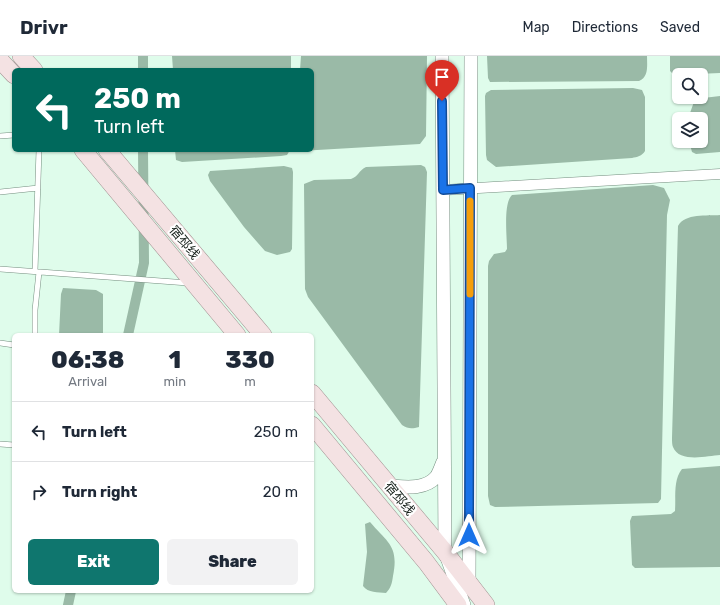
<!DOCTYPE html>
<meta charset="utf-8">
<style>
:root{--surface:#fff;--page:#f2f2f3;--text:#1f2937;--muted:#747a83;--line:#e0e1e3;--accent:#0f766e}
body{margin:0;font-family:Rubik,"Noto Sans SC",sans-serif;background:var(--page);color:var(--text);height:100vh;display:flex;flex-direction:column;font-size:15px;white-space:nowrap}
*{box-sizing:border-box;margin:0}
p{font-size:13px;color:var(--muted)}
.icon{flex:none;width:22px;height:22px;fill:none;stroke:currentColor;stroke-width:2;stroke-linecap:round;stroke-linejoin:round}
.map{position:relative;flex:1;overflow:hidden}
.side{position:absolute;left:12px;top:277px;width:302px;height:260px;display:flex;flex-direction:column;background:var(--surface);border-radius:6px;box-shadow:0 1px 3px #0004}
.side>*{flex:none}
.banner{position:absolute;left:12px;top:12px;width:302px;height:84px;border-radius:6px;box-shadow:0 1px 3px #0004;background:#00695c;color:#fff;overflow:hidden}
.tools{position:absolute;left:672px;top:12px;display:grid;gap:8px}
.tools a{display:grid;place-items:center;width:36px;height:36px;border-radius:6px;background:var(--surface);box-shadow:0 1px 3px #0004;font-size:20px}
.pin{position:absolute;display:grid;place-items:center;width:34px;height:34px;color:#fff;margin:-41px -17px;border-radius:50% 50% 50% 0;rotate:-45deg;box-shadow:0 0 4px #0007}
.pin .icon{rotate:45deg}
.me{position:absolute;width:44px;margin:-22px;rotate:0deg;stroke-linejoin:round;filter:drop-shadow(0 0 3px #0008)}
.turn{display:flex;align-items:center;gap:14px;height:84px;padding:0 16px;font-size:18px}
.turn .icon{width:52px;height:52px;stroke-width:2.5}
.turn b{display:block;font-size:28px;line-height:34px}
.eta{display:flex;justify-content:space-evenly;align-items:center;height:68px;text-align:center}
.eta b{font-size:24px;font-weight:800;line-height:28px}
.primary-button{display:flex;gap:8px;margin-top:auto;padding:8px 16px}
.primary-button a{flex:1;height:46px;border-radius:6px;background:var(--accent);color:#fff;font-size:16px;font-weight:800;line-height:46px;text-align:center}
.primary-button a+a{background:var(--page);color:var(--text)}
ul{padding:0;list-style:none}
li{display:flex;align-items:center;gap:12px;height:60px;padding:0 16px;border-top:1px solid var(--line)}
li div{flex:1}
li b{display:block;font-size:15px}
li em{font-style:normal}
header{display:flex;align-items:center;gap:24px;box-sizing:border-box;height:56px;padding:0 20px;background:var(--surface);border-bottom:1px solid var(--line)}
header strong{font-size:19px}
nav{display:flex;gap:22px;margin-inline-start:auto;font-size:14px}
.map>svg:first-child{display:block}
.water{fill:#9abaa7}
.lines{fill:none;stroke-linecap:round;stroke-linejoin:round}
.canal{stroke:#9abaa7;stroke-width:10}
.service-casing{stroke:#748e7f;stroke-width:6}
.minor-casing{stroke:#748e7f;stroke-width:11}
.tertiary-casing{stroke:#748e7f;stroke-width:14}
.primary-casing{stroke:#a09090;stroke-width:18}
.service{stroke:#fff;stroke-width:5}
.minor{stroke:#fff;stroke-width:10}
.tertiary{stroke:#fff;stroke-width:13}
.primary{stroke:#f4e2e3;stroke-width:17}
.route-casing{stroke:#114b97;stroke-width:10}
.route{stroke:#1a73e8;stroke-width:7}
.slow{stroke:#f59e0b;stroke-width:7}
.labels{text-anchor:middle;stroke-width:4;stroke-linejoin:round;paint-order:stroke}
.street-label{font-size:13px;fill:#141e18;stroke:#fff}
</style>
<header>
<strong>Drivr</strong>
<nav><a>Map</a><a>Directions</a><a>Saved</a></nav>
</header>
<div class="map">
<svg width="720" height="549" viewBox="0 0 720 549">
<rect width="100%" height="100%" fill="#dffceb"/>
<path class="water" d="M172 0H291V14H173Z
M301 0H427L426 80 420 88 300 95V94H312V14H300Z
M487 0H647C647 9 649 21 639 25L490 26 488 22Z
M670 0H720V17L674 19 670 15Z
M633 32 642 34 645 41V95C642 100 637 101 632 102L496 111 487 104 486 99 485 40 486 37 491 34Z
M720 40V96L696 98 692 96 689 85H701V63H690V57L695 43Z
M175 94H290L287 99 281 100 182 106 176 104Z
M421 109 425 111 427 116 419 371C412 373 408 373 402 369L308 241 305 233 304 128 314 124 351 123C359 120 358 115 366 111Z
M284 110 292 112 293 116 292 193 290 196 277 199 265 195 244 171 210 125 208 119 210 115Z
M653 129 664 132 670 144 667 159 661 443 658 447 495 451 490 449 488 440V210L489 205 494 198 505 196 507 193C507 181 503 147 512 139Z
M720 159V399C707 400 679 407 673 391 672 389 672 385 672 382L678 170C685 157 707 160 720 159Z
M63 232 96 234 103 238V279H59L61 238Z
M720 410V511L635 512 632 509 630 465 632 460 671 458 675 455C676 441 673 424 682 413Z
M370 466C388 487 399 490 393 520 392 527 391 532 386 537 378 536 368 537 363 530L367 496 365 468Z"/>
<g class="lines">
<path class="canal" d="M143 0V14
M128 279 144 207 143 94
M68 549 71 535"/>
<defs>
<path id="service" d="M0 80 14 79
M0 136 38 132
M0 213 188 227
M35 215 39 94
M35 279V254L39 216
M0 287 14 289
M0 388 14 389"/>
<path id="minor" d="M443 134 720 118"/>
<path id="tertiary" d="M442 0 445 496 464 549
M390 430C405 431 425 434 436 421 439 417 441 410 443 406
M469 530 471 0"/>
<path id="primary" d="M21 0 34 14
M0 4 14 19
M83 94 237 279
M107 94 263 279
M312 337 445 496 486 549
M312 369 426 506 458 549"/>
</defs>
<use href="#service" class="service-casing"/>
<use href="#minor" class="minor-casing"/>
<use href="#tertiary" class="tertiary-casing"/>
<use href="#primary" class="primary-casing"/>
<use href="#service" class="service"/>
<use href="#minor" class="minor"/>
<use href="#tertiary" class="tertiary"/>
<use href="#primary" class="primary"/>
</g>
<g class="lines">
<defs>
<path id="route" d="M442 45 443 134 470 132 469 479"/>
</defs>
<use href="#route" class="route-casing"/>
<use href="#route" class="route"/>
<path class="slow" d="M470 238V145"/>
</g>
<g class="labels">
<g class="street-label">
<text transform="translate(185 186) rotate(50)" y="5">宿邳线</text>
<text transform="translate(400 442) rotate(50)" y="5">宿邳线</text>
</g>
</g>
</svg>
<div class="tools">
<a><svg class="icon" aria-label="search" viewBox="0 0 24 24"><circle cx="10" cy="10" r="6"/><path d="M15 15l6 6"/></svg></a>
<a><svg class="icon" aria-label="layers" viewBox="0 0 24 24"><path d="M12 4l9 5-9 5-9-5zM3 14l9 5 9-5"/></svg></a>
</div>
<div class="pin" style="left:442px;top:45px;background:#d93025"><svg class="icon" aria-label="arrive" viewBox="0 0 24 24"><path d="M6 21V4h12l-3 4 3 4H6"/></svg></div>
<svg class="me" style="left:469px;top:479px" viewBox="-20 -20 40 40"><path d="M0-17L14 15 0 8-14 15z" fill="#1a73e8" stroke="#fff" stroke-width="4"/></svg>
<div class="banner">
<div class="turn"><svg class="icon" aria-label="left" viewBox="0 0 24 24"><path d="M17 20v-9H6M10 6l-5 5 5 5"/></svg><div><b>250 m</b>Turn left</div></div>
</div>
<section class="side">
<div class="eta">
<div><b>06:38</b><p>Arrival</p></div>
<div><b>1</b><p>min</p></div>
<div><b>330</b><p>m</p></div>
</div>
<ul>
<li><svg class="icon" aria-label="left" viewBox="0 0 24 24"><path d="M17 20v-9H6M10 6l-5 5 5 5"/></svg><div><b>Turn left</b></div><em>250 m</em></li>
<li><svg class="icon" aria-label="right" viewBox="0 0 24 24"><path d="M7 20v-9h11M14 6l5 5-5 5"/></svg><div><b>Turn right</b></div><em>20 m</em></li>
</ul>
<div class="primary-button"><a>Exit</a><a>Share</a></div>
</section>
</div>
